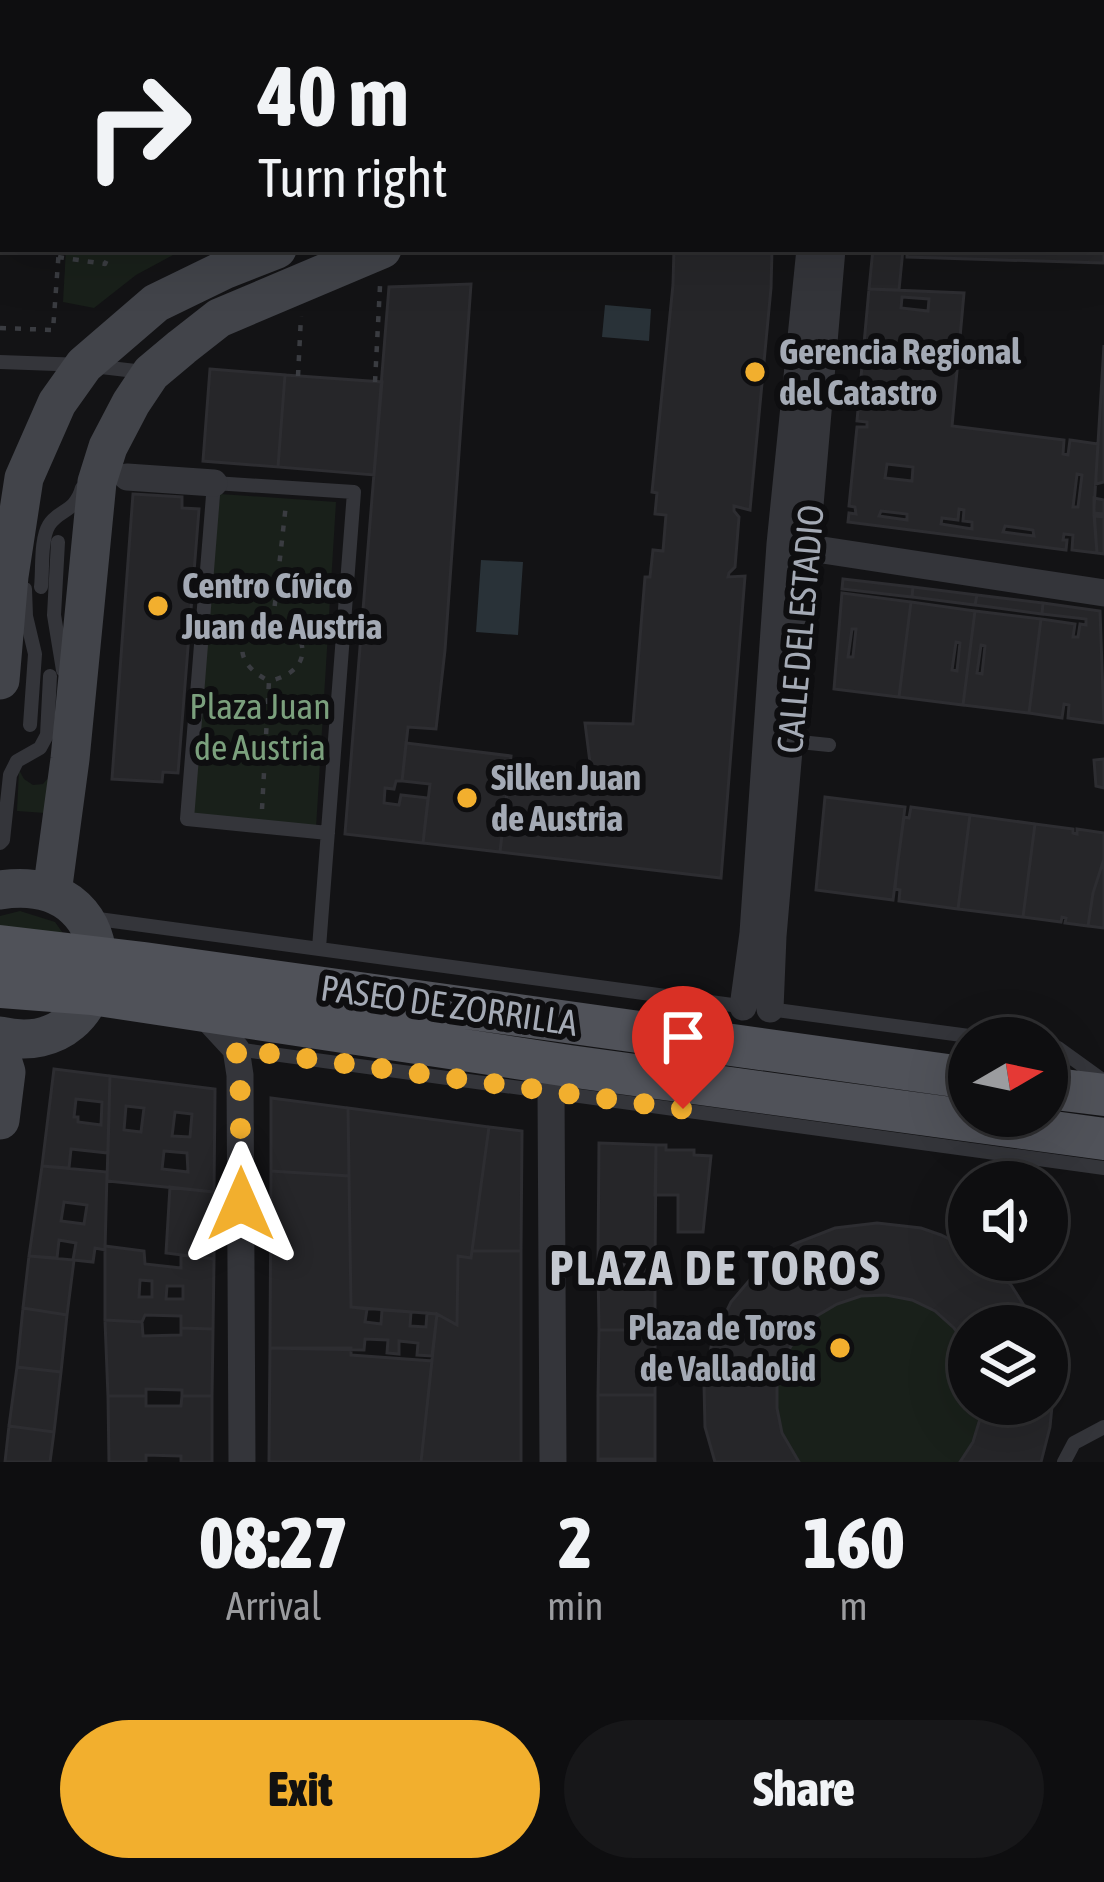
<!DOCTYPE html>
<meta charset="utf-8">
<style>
:root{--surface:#0e0e10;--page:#171719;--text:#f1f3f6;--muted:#9b9c9f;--line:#2e2e30;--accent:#f2af2e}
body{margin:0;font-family:"Asap Condensed",sans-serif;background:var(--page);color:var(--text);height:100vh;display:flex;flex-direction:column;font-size:45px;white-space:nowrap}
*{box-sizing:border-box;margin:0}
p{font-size:39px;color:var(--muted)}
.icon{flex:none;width:66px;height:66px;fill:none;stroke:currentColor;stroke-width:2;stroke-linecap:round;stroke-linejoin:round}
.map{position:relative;height:1462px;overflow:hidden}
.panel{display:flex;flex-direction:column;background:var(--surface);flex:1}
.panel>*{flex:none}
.top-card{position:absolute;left:0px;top:0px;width:1104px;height:252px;box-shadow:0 12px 48px #0002,0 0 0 3px var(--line);background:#0e0e10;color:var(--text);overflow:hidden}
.needle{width:78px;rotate:81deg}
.fabs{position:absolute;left:948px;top:1017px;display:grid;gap:24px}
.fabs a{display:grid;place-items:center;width:120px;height:120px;border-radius:50%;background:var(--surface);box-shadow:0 12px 48px #0002,0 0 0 3px var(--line);font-size:60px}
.pin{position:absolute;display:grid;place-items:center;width:102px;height:102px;color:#fff;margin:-123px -51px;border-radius:50% 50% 50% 0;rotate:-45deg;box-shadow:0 0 12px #0007}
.pin .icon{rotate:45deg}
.me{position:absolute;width:132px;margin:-66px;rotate:0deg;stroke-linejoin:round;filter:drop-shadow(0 0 9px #0008)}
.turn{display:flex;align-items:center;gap:42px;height:252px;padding:0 60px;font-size:54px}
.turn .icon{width:156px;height:156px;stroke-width:2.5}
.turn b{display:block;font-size:84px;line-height:102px}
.eta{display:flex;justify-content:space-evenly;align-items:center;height:204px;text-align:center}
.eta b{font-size:72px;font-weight:800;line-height:84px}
.action{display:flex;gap:24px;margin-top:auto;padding:24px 60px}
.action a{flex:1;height:138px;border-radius:72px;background:var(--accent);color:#111;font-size:48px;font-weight:800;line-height:138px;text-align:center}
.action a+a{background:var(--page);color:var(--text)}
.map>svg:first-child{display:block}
.built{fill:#1f1f22}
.green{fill:#19201a}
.water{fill:#293238}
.building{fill:#262629;stroke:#2d2d31;stroke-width:3;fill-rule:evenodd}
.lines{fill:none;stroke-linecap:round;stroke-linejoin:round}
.path{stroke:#3a3c41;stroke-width:4.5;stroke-dasharray:6 9;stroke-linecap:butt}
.lane{stroke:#34353a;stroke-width:14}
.street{stroke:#34353a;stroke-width:27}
.secondary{stroke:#42444a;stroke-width:39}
.primary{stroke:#505259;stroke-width:42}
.route{stroke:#f2af2e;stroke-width:21;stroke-dasharray:0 37.8}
.poi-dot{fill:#f2af2e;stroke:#0e0e10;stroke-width:4.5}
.labels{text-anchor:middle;stroke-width:12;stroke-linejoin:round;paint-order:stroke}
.poi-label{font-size:36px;font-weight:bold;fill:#a4aab5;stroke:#0e0e10;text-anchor:start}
.street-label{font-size:36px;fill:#a4aab5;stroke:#0e0e10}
.park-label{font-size:36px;fill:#7ba07d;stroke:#0e0e10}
.district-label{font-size:48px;font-weight:bold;letter-spacing:3px;fill:#c5c9d1;stroke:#0e0e10}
</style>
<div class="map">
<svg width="1104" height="1462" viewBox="0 0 1104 1462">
<rect width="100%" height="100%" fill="#131315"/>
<path class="built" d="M606 0H1104V125H1101V3H606Z"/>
<path class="green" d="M78 0H502L501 3H78Z
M66 249H184L136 275 94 308 63 302Z
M220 494 336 502 316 828 190 814Z
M19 770 24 779 33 785 43 784 49 777 45 813 17 811Z
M20 911 55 922 65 936 0 930V916Z
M878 1223C911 1225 940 1232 969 1249V1260H985C1008 1278 1024 1300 1037 1326H969V1404H1047V1355C1056 1391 1053 1428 1041 1462H715C671 1343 754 1229 878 1223Z"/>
<path class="water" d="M605 305 651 309 649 341 602 337Z
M481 560 523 562 518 635 476 632Z"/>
<path class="building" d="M606 0H803V3H606Z
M905 0H974V3H905Z
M1033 0H1104L1102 95 1101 3H1033Z
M1101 238H1104V263L907 257V249H1101Z
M674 249H772L771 288 750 510 734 506V511L739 517 735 567 729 573 728 577 745 576 721 878 500 852 510 768 592 778 585 723 633 724 645 577H650L653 550 663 551 666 515 655 514 657 493 652 492 673 285Z
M873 249H903L899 290 869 289Z
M471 284 445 650 436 729 408 727 402 781H396L394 789 385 788 384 803 399 805 401 795 428 798 423 843 345 834 389 287Z
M869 289 964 293 952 426 1064 440 1063 454 1068 455 1070 440 1098 444 1094 509 1097 553 1072 550 1073 535 1064 534 1063 540H1067L1066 550 848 522 849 513 856 514 855 507 849 506 857 427H867V422L857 421ZM902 297 929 299 928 311 901 308ZM887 464 913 467 912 481 885 478ZM1077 474 1082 475 1078 507H1073ZM959 509 964 510 963 521 972 522V529L941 524 942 518 958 520ZM881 511 907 514V520L879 516ZM1005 526 1033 530 1034 536 1003 532Z
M1104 345V482L1096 484V476Z
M210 369 285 375 278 467 203 461Z
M285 375 382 382 374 475 278 467Z
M133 494 182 497V508L199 509 178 773 163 772 162 782 112 779Z
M1094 498 1104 500V514L1094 513Z
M1094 516 1104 517V554L1097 553Z
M843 579 913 587 912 597 842 589Z
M913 587 977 595 975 605 912 597Z
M842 593 911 602 899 697 834 689ZM852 629H856L853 657H848Z
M977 595 1043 603 1042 614 975 605Z
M911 602 975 611 963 705 899 697ZM956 642 960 643 957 671 952 670Z
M1043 603 1100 611 1104 723 1068 718 1069 705 1064 704 1062 718 1029 713 1041 619 1075 624 1073 637H1078L1080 624 1086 625V619L1042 614Z
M975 611 1041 619 1029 713 963 705ZM981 645 985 646 982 674 977 673Z
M406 743 511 756 500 852 423 843 430 784 402 781Z
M1104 759V788L1096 786 1094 760Z
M825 797 905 807 893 900 816 890Z
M911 807 970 815 958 909 899 901 900 890 895 889 897 868 904 817 909 818Z
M970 815 1035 824 1023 917 958 909Z
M1035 824 1073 829V833L1077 834V829L1104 833V859L1093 893 1088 926 1065 923 1066 918 1062 917 1061 922 1023 917Z
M1104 859V928L1088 926 1093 893Z
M54 1069 110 1076 108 1153 71 1149 69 1168 42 1166ZM76 1099 102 1102 101 1125 78 1122V1117H74Z
M110 1076 215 1089 214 1192 107 1181ZM126 1106 144 1108 141 1132 124 1130ZM175 1112 192 1114 190 1137 172 1136ZM164 1151 187 1153 188 1172 162 1169Z
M271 1098 348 1108 349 1176 271 1171Z
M348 1108 489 1127 471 1258 458 1256 457 1325 437 1314 351 1307Z
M489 1127 522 1131 521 1251H472Z
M599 1143 656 1145 655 1265H598Z
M656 1145H666V1150H694V1155L711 1156 703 1232H678V1195H655Z
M42 1166 107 1172 105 1250 95 1248 93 1262 73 1260 76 1243 59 1240 57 1258 29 1256ZM64 1202 87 1205 84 1224 61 1221Z
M271 1171 349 1176 351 1307 367 1309 365 1322 381 1324 382 1310 411 1312 410 1326 426 1327 427 1313 437 1314 432 1356 417 1355 418 1343 399 1341V1354L387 1353 388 1340 365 1339 364 1350 270 1348Z
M170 1187 214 1192V1259L166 1253Z
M877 1223 921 1228 941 1235 969 1249V1260H985L1011 1285 1037 1326H969V1348L954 1328 935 1311 912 1300 886 1295 861 1296 837 1304 815 1317 797 1336 784 1358 777 1383V1408L782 1433 799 1462H715L705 1427 704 1384 712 1342 731 1302 759 1269 794 1244 835 1228Z
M105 1246 144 1251 145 1264 181 1268V1255L214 1259 213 1329 181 1328V1316L145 1315 142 1322 105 1320ZM140 1280 152 1281V1297H139ZM167 1286H183V1299H166Z
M472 1251H521V1462H421L437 1314 457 1325 458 1256 471 1258Z
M29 1256 74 1260 67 1315 23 1308Z
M598 1265H655V1330H599Z
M23 1308 67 1315 61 1372 17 1367Z
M105 1320 142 1322 143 1336 181 1335V1328L213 1329 212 1396H182V1390L146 1389V1396H108Z
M599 1330H655V1395H598Z
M270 1348H351V1355L432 1361 421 1462H269Z
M1047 1355 1052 1406 1050 1427 1041 1462H960L973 1442 980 1419 981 1404H1047Z
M17 1367 61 1372 54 1432 9 1426Z
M598 1395H655V1459H598Z
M108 1396H146V1406H181L182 1396H212V1462H181V1456L146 1455V1462H109Z
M9 1426 54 1432 50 1462H5Z
M598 1459H655V1462H598Z"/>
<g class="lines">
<path class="path" d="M78 3V0
M327 3 328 0
M426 3V0
M58 257 105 264 112 249
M0 328 53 330 59 249
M298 376 301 316
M375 382 380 286
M273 621 286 504
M262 809 269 681C288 677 308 665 301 642 285 593 200 646 269 681"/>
<path class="lane" d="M0 362 84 365 144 372
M58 542 54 615 63 670
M41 587C43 570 40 540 49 525 59 509 75 513 82 488
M25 589 26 616 35 654 30 725
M790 741 829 745
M0 843 3 840 10 775 17 761 40 748 47 735 50 676
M91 918 747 1007
M319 948 354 492 214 483 187 819 328 833
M769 1009 984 1038
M1047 1046 1058 1048 1104 1081
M236 1049 1104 1168
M1064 1462 1074 1443 1104 1427"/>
<path class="street" d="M1101 160H1104
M127 477 214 483
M790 545 1104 593
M743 1007 753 933 780 544 810 249
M770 1009 773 936 832 249
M200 1010 236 1049 240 1075 242 1462
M553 1462 551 1090 569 1066"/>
<path class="secondary" d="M535 3 536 0
M568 3 569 0
M0 680 9 576 24 478 57 403 84 365 156 303 226 269 277 249
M0 890C138 869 121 1065 0 1036
M52 893 70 759 97 482 108 447 131 403 151 373 182 347 219 318 382 249
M0 1053 6 1072 0 1120"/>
<path class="primary" d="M0 946 144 963 969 1078
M0 987 92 994 569 1066 1104 1139
M1047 1088 1104 1095"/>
</g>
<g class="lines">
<path class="route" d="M241 1204 240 1075 236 1049 683 1109"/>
</g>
<g class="poi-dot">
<circle cx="755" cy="372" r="12"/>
<circle cx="158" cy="606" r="12"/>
<circle cx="467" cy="798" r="12"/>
<circle cx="840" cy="1348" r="12"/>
</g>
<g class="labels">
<g class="poi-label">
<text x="779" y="364">Gerencia Regional<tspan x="779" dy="41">del Catastro</tspan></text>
<text x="182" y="598">Centro Cívico<tspan x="182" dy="41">Juan de Austria</tspan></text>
<text x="491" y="790">Silken Juan<tspan x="491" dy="41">de Austria</tspan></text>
<text x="816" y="1340" text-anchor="end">Plaza de Toros<tspan x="816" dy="41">de Valladolid</tspan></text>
</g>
<g class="street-label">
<text transform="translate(800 629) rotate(-85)" y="13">CALLE DEL ESTADIO</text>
<text transform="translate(449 1005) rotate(8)" y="13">PASEO DE ZORRILLA</text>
</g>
<g class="park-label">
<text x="260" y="719">Plaza Juan<tspan x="260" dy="41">de Austria</tspan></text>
</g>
<g class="district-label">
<text x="716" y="1285">PLAZA DE TOROS</text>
</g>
</g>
</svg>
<div class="fabs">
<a><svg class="needle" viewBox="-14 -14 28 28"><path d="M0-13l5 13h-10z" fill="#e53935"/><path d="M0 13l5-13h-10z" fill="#9b9c9f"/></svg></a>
<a><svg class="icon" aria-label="sound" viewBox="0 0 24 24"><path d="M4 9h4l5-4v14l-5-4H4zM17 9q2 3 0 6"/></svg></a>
<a><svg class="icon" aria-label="layers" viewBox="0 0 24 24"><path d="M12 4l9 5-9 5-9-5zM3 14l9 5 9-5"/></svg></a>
</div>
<div class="pin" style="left:683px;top:1109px;background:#d93025"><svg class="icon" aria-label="arrive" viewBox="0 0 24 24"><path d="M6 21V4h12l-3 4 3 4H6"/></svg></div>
<svg class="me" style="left:241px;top:1204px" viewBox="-20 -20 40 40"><path d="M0-17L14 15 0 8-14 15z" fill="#f2af2e" stroke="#fff" stroke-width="4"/></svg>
<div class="top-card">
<div class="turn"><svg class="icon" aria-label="right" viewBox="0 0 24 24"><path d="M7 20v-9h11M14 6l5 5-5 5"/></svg><div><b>40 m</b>Turn right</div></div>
</div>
</div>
<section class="panel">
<div class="eta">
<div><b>08:27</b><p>Arrival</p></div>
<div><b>2</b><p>min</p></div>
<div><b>160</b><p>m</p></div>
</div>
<div class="action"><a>Exit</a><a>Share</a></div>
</section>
